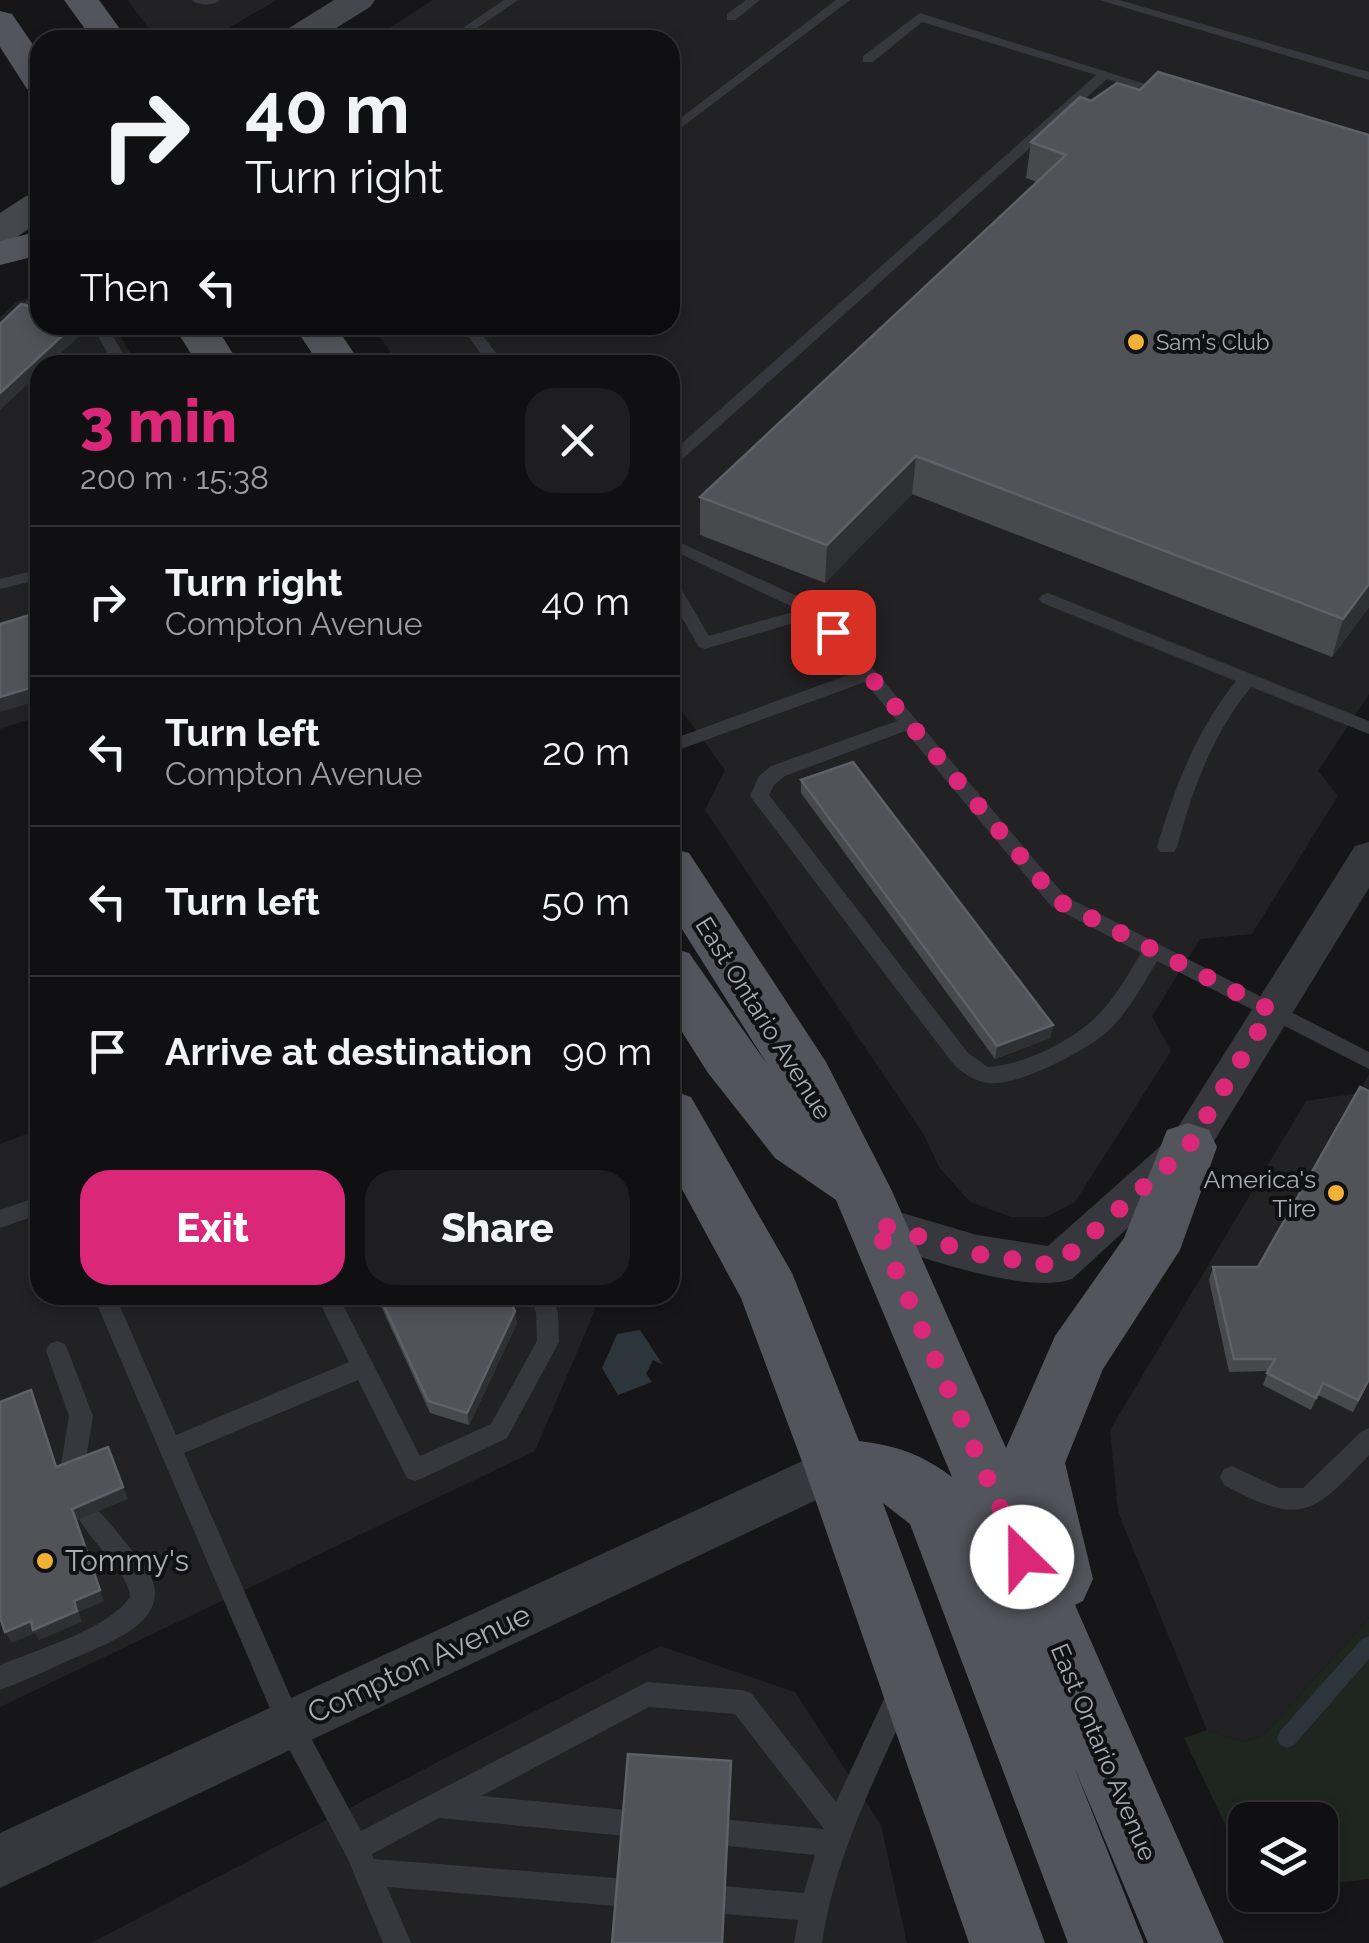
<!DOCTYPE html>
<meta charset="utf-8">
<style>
:root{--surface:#101012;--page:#1e1e20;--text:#f1f3f6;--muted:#9c9d9f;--line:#303032;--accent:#db2777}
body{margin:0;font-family:Raleway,sans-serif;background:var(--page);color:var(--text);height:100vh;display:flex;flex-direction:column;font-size:38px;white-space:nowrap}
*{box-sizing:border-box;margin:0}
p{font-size:32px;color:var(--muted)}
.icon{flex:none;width:55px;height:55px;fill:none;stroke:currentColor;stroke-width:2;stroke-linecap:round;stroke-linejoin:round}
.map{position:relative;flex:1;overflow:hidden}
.details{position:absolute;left:30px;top:355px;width:650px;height:950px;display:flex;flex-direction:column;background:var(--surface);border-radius:30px;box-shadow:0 5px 15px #0003,0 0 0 2px var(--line)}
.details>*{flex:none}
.banner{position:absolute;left:30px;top:30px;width:650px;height:305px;border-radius:30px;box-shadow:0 5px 15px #0003,0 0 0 2px var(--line);background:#101012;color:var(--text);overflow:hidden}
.buttons{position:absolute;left:1228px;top:1802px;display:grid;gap:20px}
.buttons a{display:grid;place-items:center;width:110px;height:110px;border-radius:20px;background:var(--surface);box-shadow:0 5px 15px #0003,0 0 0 2px var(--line);font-size:50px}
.pin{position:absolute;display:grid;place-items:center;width:85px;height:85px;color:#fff;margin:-42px;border-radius:20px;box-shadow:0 5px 15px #0006}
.me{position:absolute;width:110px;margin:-55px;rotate:337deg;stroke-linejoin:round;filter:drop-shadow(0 0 8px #0008)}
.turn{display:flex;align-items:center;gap:35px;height:210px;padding:0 50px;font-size:45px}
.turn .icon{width:130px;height:130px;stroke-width:2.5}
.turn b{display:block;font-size:70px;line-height:85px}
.then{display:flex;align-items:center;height:95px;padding:0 50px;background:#0003;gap:20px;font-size:38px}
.round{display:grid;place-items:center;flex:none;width:105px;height:105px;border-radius:30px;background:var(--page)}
.head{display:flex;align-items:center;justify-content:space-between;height:170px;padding:0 50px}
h1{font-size:60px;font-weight:800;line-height:75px;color:var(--accent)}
.primary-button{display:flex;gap:20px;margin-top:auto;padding:20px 50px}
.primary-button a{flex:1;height:115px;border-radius:30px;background:var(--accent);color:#fff;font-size:40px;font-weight:800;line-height:115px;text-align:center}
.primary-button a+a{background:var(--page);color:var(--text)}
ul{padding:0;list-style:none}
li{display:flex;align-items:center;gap:30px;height:150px;padding:0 50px;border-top:2px solid var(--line)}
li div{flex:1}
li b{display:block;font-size:38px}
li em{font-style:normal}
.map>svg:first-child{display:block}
.built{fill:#222225}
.green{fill:#1e261f}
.water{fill:#2c353c}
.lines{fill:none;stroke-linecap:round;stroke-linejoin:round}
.stream{fill:#2c353c;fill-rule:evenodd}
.service{fill:#37383d;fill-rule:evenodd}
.minor{fill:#37383d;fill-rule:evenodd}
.secondary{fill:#45474d;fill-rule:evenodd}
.primary{fill:#53555c;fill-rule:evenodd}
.wall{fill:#47494d}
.shaded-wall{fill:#2f3033}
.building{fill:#525359;stroke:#5f6168;stroke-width:2.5}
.route{stroke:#db2777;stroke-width:18;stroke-dasharray:0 32.4}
.poi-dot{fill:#f2b134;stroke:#111113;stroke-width:4}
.labels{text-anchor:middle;stroke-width:8;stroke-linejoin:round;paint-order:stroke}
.far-poi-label{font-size:22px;fill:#a8adb8;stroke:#111113;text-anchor:start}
.street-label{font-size:25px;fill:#a8adb8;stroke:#111113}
.poi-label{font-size:25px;fill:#a8adb8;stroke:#111113;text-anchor:end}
.near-poi-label{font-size:30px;fill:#a8adb8;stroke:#111113;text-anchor:start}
.near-street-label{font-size:30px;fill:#a8adb8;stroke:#111113}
</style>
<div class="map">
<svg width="1369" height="1943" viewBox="0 0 1369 1943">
<rect width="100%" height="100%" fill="#161618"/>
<path class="built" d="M127 0H277L218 34 176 39 151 31Z
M433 0H1369V694L1318 771 1338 796 1252 934 1200 939 1152 1016 1171 1051 1075 1202 1046 1217H1011L970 1202 939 1167 924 1135 705 810 725 770 682 711 670 708V365H399L372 325H670V40H371Z
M40 294V325H114L137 365H40V716L0 729V317L16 302Z
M1369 1074V1618L1264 1735 1244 1742 1207 1730 1118 1512 1110 1430 1306 1101 1359 1093Z
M40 1129V1295H588L595 1310 535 1451 0 1707V1144Z
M660 1646 795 1692 881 1825 907 1943H91Z"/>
<path class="green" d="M1369 1618V1879L1320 1885V1820H1245V1859L1239 1854 1184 1738 1207 1730 1244 1742 1264 1735Z"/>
<path class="water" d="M640 1330 663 1365 653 1360 646 1374 652 1382 618 1395 602 1368 617 1334Z"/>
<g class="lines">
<path class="stream" d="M1369 1636V1659L1294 1745 1287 1748 1280 1745 1277 1738 1280 1731 1362 1639Z"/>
<path class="service" d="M192 0H220C214 6 198 6 192 0Z
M504 0H518L460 40H445Z
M746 0H760L735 20H727V14Z
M836 0H850L670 136V126Z
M1099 0H1119L1369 72V80Z
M920 13 1177 94 1170 98 1107 79 676 465 670 467V454L1096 75 922 22 873 62H863V56Z
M40 298V306L0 336V324L26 301Z
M92 325H106L130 365H114Z
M460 325H475L505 365H489Z
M670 538 821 607 1065 896 1369 1052V1069L1157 961C1143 985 1128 1012 1108 1031 1086 1051 1017 1087 988 1083 974 1081 963 1073 954 1065L750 796 759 776 771 766 897 721 865 682 670 753V740L856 672 811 618 705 649 699 647 670 598V579L676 580 709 636 799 610 670 549ZM905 731 1051 906 1141 953C1128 975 1114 1000 1095 1018 1070 1042 1023 1065 988 1067L968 1053 769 795 774 785 785 776Z
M40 569V579L0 589V579Z
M1048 593 1369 721V734L1251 687C1212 735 1193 788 1177 847L1174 852H1160L1157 847C1175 786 1196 731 1236 681L1042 603 1039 599 1042 595Z
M40 1196V1214L0 1228V1210Z
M93 1295H115L176 1435 349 1362 316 1295H338L420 1456 491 1424 537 1341 536 1312 529 1295H551L558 1312 559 1342 507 1438 423 1478 415 1481 407 1478 358 1380 184 1453 299 1716 361 1831 647 1682 742 1690 751 1693 836 1802 892 1682 901 1679 910 1682 914 1691C877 1776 836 1851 822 1943H794L798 1920 699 1912 689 1908 685 1898 689 1888 699 1884 804 1893 815 1855 701 1843 692 1839 688 1830 692 1821 701 1817 824 1829 735 1714 649 1707 481 1796 647 1812 656 1816 660 1825 656 1834 647 1838 439 1818 372 1854 374 1859 640 1880 650 1884 654 1894 650 1904 640 1908 387 1887 411 1943H383L347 1857 281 1734Z
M57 1341 65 1344 68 1351 93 1416 85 1465 88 1473 84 1481 76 1484 68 1481 61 1465 69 1416 46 1351 49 1344Z
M1369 1428V1455C1312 1516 1301 1526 1224 1485L1220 1477 1224 1469 1232 1466 1279 1488H1303L1361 1432Z
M89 1504C101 1509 125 1543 136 1555 189 1614 119 1639 72 1659 48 1670 24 1681 0 1690V1665C36 1650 109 1629 130 1597 130 1574 89 1541 77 1515L80 1507Z"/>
<path class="minor" d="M1369 842V888L1203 1159 1072 1279C1025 1296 908 1253 859 1236L853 1223 859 1210 875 1205 977 1235 1048 1246 1173 1135 1355 846Z
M837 1445 854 1452 861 1467 854 1482 0 1888V1833Z"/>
<path class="secondary" d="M334 0H375L370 7 317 40H276L281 33Z
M40 192V221L14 239 0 243V213L26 196Z"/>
<path class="primary" d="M64 0H99L128 40H93Z
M0 11 12 14 40 55V92L27 89 0 47Z
M40 231V255L0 265V241Z
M173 325H215L240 365H198Z
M293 325H335L362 365H320Z
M670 848 689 853 826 1062 891 1189 1006 1448 1055 1336 1124 1238 1167 1130 1188 1123 1209 1130 1217 1147 1180 1250 1103 1369 1065 1463 1093 1579 1083 1601 1075 1605 1224 1943H1148L1073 1764 1144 1943H1068L910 1524 883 1503 1045 1943H969L804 1467 741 1298 670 1167V1090L691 1097 792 1273 859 1441C898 1446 921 1454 952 1477L836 1200 775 1158 708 1073 670 1013V947L689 953 767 1064 670 910Z"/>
</g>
<path class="wall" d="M1140 90 1369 135V607L1332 657 912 494 825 583 700 535V497L1037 182 1026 178 1031 142 1091 101Z
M801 780 1053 1025 1050 1038 995 1059 801 793Z
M1213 1267 1369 1381 1353 1412 1318 1395 1311 1410 1263 1385 1268 1371 1229 1372 1209 1280Z
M376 1295H507L517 1323 469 1425 430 1413Z"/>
<path class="shaded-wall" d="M74 325H81L83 333 48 365H40V373L0 410V393Z
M916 456 912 494 825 583 827 545Z
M1369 584V607L1332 657 1343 619Z
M40 685V700L0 712V697Z
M1053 1025 1050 1038 995 1059 997 1046Z
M515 1311 517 1323 469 1425 467 1413Z
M108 1447 128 1499 77 1520 104 1601 79 1612 82 1622 39 1640 35 1633 11 1643 5 1632 74 1601 72 1509Z"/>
<path class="building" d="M1158 72 1369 135V584L1343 619 916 456 827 545 700 497 1066 155 1031 142 1080 97 1091 101 1117 83 1140 90Z
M21 304 40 309V325H74L0 393V324Z
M40 612V685L0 697V624Z
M853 762 1053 1025 997 1046 801 780Z
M1360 1087 1369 1091V1379L1358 1400 1323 1383 1316 1398 1267 1373 1275 1359H1234L1213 1267H1258Z
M379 1295H507L515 1311 467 1413 428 1401Z
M31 1390 56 1467 108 1447 123 1487 72 1509 100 1590 74 1601 77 1611 33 1630 31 1621 5 1632 0 1617V1402Z
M628 1754 731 1761 722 1943H612Z"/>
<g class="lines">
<path class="route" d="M833 632 1058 901 1271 1010 1188 1147 1056 1266 977 1254 875 1223 1022 1557"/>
</g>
<g class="poi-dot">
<circle cx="1136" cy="342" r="10"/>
<circle cx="1336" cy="1193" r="10"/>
<circle cx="45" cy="1561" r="10"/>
</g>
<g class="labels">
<g class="far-poi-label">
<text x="1156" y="350">Sam's Club</text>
</g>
<g class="street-label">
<text transform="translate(764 1018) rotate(58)" y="9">East Ontario Avenue</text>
<text transform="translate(1104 1752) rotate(67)" y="9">East Ontario Avenue</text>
</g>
<g class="poi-label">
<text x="1316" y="1188">America's<tspan x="1316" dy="29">Tire</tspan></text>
</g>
<g class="near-poi-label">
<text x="65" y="1571">Tommy's</text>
</g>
<g class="near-street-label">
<text transform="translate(419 1664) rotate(-25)" y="10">Compton Avenue</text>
</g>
</g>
</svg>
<div class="buttons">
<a><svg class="icon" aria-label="layers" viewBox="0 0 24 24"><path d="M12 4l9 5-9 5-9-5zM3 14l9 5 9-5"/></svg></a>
</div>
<div class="pin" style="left:833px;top:632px;background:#d93025"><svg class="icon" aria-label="arrive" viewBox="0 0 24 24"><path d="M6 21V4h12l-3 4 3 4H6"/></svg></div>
<svg class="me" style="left:1022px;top:1557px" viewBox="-20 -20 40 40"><circle r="19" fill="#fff"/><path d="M0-13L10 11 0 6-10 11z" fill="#db2777"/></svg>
<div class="banner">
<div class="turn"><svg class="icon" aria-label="right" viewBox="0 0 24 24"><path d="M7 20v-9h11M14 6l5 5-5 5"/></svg><div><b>40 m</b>Turn right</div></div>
<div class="then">Then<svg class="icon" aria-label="left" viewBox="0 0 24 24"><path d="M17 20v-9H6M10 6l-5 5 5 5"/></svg></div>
</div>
<section class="details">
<div class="head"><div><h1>3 min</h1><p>200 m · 15:38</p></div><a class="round"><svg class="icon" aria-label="close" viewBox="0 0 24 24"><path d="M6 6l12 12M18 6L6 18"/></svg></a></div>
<ul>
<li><svg class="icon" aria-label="right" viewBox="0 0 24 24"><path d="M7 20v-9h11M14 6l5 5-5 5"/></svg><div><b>Turn right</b><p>Compton Avenue</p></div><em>40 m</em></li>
<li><svg class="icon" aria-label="left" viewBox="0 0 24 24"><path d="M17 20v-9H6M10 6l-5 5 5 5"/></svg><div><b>Turn left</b><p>Compton Avenue</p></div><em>20 m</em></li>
<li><svg class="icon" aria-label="left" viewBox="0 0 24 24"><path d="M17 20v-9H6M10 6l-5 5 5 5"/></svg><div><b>Turn left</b></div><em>50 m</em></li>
<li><svg class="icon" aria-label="arrive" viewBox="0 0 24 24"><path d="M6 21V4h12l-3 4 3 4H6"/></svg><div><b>Arrive at destination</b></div><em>90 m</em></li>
</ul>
<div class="primary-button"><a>Exit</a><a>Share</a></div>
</section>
</div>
